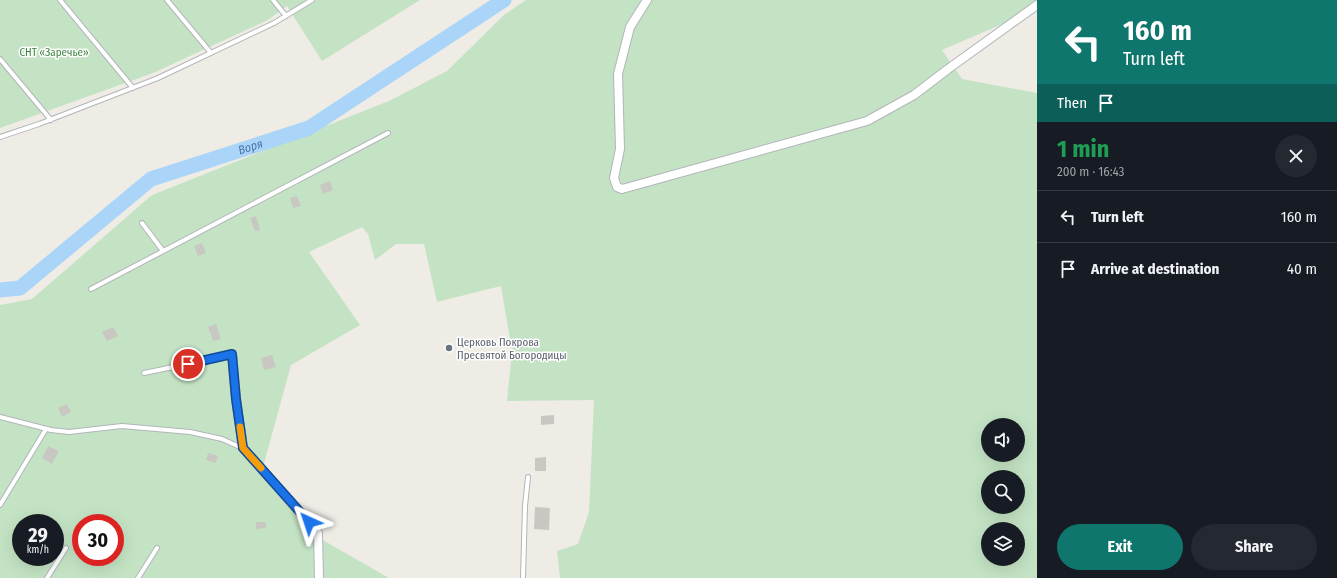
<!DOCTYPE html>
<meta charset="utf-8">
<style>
:root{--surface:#171b24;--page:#242831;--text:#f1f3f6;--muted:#9ea1a6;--line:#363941;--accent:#0f766e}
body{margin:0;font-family:"Fira Sans Condensed",sans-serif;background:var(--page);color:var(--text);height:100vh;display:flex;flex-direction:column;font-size:15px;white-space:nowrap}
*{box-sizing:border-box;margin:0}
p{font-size:13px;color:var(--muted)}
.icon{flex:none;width:22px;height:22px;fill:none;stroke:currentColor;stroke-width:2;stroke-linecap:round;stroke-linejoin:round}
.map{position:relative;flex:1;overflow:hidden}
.drawer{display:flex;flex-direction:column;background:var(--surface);width:300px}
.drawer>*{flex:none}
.banner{background:#0f766e;color:#fff;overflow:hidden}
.tools{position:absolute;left:981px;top:418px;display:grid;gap:8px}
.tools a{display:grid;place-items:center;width:44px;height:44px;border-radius:50%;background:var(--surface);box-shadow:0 4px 16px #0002;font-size:20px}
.speed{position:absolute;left:12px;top:514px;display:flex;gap:8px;font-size:20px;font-weight:700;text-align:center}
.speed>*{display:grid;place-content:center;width:52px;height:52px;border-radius:50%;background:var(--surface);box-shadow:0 4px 16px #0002;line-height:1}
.speed small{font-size:10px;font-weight:400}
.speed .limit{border:6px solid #d22;background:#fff;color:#111}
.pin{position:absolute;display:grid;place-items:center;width:34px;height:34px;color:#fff;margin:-17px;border:2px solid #fff;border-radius:50%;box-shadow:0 1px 4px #0007}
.me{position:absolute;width:44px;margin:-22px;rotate:318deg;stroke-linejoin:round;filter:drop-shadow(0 0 3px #0008)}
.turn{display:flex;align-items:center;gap:14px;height:84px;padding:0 20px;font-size:18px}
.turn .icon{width:52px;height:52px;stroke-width:2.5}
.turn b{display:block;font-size:28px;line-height:34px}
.then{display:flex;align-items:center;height:38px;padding:0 20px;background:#0003;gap:8px;font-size:15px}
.round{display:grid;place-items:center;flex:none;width:42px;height:42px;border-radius:21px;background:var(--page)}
.head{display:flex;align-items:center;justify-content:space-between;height:68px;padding:0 20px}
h1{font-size:24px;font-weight:700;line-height:30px;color:#1e9e55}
.primary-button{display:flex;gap:8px;margin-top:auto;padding:8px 20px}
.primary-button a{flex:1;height:46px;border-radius:24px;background:var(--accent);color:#fff;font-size:16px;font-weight:700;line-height:46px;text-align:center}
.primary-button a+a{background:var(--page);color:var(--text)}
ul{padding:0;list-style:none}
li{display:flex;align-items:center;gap:12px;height:52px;padding:0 20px;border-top:1px solid var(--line)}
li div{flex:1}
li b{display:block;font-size:15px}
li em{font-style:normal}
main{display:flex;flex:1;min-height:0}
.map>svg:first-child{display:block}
.green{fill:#c4e3c4;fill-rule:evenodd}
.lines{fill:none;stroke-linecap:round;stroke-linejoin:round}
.river{stroke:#abd5f8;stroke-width:15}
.building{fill:#c9c7c2}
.lane-casing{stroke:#b2b5b9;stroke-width:6}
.street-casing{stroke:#b2b5b9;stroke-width:10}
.lane{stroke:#fff;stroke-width:4}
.street{stroke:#fff;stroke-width:8}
.route-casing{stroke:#114b97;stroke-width:10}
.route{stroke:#1a73e8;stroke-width:7}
.slow{stroke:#f59e0b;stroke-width:7}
.worship-dot{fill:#6b7280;stroke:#fff;stroke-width:1.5}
.labels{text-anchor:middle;stroke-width:3;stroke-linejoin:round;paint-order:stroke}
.park-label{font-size:11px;fill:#3d8342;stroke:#fff}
.worship-label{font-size:11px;fill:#5b616d;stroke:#fff;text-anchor:start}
.water-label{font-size:12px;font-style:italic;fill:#4a76a8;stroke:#fff}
</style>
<main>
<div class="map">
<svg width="1037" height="578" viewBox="0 0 1037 578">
<rect width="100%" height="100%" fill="#eeece5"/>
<path class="green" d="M0 0H420L322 61 287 6 268 20 153 73 0 128Z
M526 0H1037V9L942 50 962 79 1037 93V578H560L557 551 578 544 589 512 594 400 507 401 512 351 501 286 437 302 424 244H396L375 260 368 234 362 227 309 252 360 325 291 365 263 467 314 535 389 578H0V305L32 299 152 195 389 101 447 71 504 15ZM988 425H1018V455H988ZM988 477H1018V507H988ZM21 523H55V557H21ZM81 523H115V557H81ZM988 529H1018V559H988Z"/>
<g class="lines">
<path class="river" id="s1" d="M0 290 20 288 151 179 309 128 504 0"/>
</g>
<path class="building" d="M330 181 333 190 323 194 320 185Z
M297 196 301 206 293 208 290 198Z
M256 216 260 230 255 231 250 218Z
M202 243 206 253 198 256 194 246Z
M216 324 221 339 213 341 208 327Z
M113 327 118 336 107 341 102 332Z
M272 355 276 367 264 370 261 358Z
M67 404 71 412 62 417 58 408Z
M554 415V424L541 425V416Z
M48 446 59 451 52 464 42 458Z
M208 453 218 456 216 463 206 460Z
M546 457V471H535V458Z
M535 507 550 508 549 530 534 529Z
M256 522H266V528L256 529Z"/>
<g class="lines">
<defs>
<path id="lane" d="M60 0 133 88
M167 0 211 53
M273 0 286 16
M0 59 51 120
M0 137 39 124 158 78 274 23 312 0
M142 223 163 251
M91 289 388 133
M144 373 232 355
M0 417 51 430 69 432 122 426 190 432 222 439 242 448
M0 505 46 429
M47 578 66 548
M138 578 157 548
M523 578 525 506 528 477"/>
<path id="street" d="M647 0 630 27 618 74 620 149 614 178 617 187 622 189 867 121 914 95 948 69 1037 5
M232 354 236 399 243 448 318 533 319 578"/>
</defs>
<use href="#lane" class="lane-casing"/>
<use href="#street" class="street-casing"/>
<use href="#lane" class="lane"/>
<use href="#street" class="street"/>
</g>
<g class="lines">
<defs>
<path id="route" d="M188 364 232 354 236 399 243 448 309 522"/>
</defs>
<use href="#route" class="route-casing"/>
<use href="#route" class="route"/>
<path class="slow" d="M240 427 243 448 261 468"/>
</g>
<circle class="worship-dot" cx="449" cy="348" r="4"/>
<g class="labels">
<g class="park-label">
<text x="54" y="56">СНТ «Заречье»</text>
</g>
<g class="worship-label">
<text x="457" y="346">Церковь Покрова<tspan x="457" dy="13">Пресвятой Богородицы</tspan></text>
</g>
<g class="water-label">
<text dy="4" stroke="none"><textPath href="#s1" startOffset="295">Воря</textPath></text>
</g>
</g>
</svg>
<div class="tools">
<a><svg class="icon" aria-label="sound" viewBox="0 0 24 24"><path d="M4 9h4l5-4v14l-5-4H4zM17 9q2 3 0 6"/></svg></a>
<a><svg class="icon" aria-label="search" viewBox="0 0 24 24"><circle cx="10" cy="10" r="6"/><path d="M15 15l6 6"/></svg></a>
<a><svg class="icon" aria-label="layers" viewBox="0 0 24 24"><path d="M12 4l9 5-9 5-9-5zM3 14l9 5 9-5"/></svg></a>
</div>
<div class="speed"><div>29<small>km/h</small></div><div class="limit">30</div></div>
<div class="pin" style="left:188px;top:364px;background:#d93025"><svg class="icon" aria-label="arrive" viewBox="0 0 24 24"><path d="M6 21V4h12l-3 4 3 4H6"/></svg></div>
<svg class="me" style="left:309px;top:522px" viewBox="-20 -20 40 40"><path d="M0-17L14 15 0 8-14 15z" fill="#1a73e8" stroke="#fff" stroke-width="4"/></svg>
</div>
<section class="drawer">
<div class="banner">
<div class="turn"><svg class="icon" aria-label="left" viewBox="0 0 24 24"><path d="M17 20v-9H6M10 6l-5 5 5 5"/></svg><div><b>160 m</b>Turn left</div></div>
<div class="then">Then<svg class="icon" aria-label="arrive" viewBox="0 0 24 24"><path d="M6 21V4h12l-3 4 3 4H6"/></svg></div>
</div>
<div class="head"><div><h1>1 min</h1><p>200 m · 16:43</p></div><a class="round"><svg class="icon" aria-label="close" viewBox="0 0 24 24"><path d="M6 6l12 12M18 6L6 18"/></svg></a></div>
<ul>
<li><svg class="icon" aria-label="left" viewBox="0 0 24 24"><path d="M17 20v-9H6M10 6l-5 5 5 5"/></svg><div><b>Turn left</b></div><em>160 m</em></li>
<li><svg class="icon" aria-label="arrive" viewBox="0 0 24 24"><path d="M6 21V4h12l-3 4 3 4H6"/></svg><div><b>Arrive at destination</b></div><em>40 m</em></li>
</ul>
<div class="primary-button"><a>Exit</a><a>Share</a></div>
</section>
</main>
